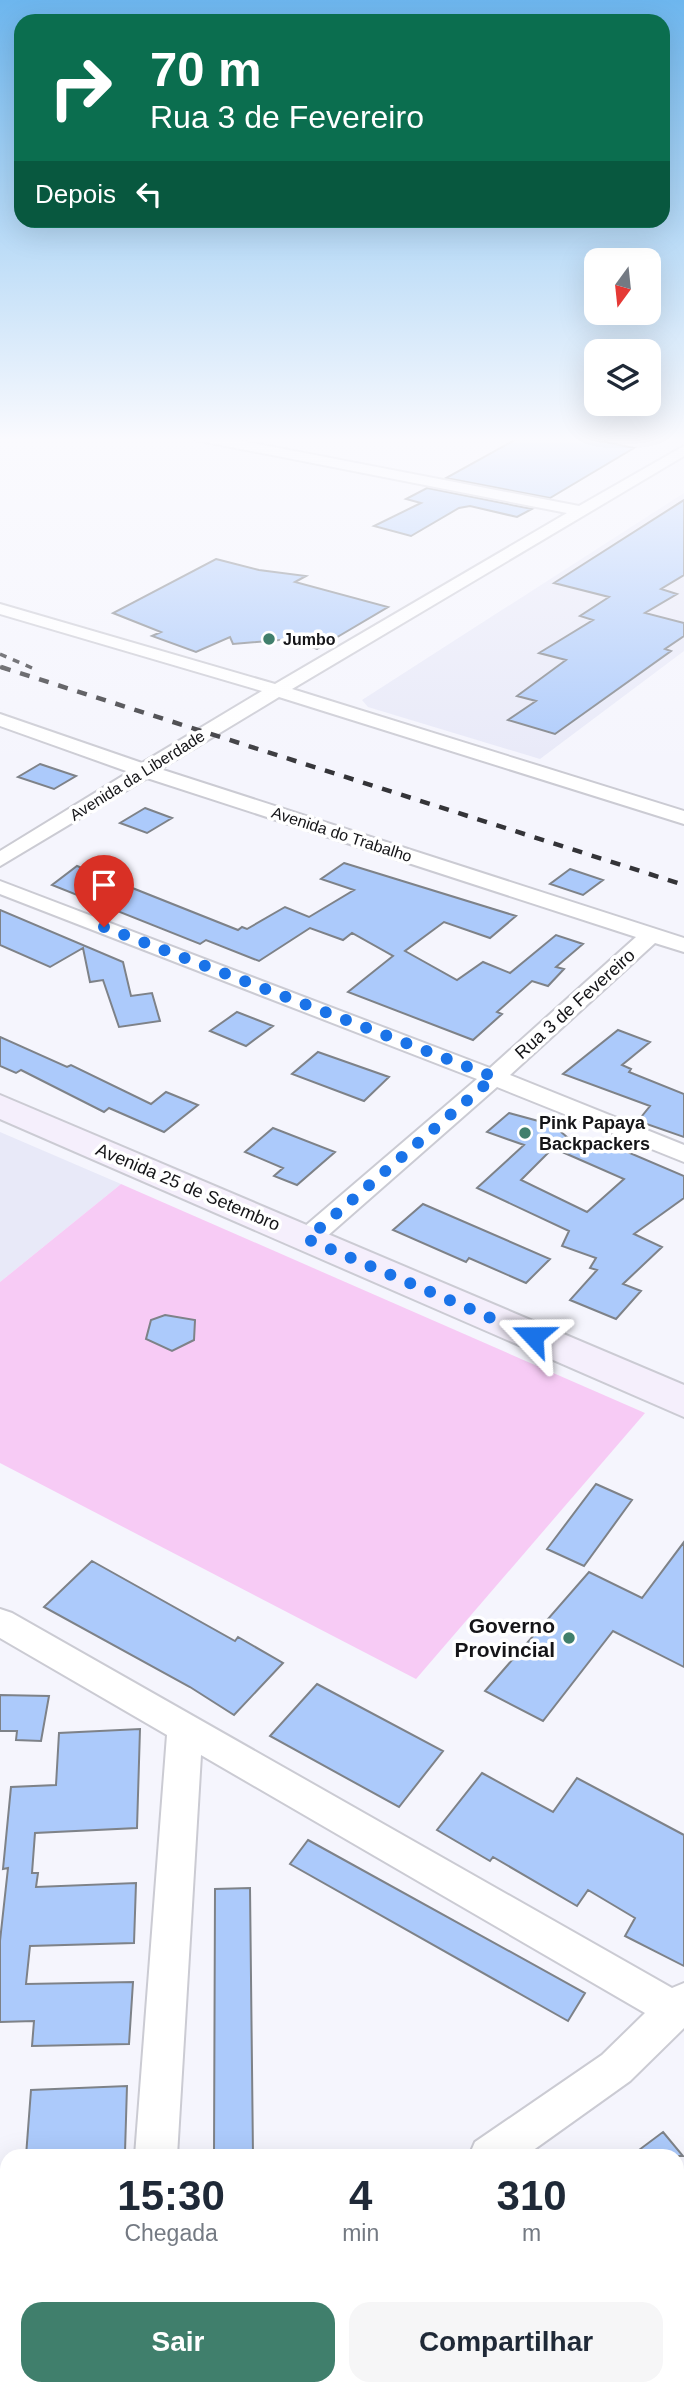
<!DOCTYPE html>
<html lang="pt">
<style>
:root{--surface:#fff;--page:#f6f6f7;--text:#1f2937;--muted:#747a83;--accent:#407f6c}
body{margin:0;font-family:Helvetica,sans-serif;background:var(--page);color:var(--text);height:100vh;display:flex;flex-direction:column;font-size:26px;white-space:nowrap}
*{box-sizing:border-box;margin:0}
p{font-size:23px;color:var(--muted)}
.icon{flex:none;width:38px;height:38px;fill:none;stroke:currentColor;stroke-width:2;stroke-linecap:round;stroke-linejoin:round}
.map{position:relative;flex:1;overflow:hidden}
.panel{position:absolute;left:0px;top:2149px;width:684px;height:247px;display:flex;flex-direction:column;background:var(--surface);border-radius:21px 21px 0 0;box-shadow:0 7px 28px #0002}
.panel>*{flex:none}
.guide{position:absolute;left:14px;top:14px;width:656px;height:214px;border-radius:21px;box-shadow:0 7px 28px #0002;background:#0b6e4f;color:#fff;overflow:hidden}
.needle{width:46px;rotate:195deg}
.controls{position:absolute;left:584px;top:248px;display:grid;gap:14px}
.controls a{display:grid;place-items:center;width:77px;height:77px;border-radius:14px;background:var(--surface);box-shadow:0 7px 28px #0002;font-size:35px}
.pin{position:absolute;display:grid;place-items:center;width:60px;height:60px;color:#fff;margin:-72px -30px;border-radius:50% 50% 50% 0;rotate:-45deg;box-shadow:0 0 7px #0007}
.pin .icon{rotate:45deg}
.me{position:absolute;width:77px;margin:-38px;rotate:293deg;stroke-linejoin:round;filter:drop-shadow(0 0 5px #0008)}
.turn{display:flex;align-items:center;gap:24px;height:147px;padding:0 21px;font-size:32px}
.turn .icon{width:91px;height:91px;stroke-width:2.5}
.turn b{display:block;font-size:49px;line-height:60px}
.then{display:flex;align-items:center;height:66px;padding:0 21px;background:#0003;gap:14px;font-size:26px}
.eta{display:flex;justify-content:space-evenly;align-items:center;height:119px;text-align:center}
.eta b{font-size:42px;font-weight:700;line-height:49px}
.primary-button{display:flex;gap:14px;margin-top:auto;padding:14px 21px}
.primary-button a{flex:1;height:80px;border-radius:21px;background:var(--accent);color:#fff;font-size:28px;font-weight:700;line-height:80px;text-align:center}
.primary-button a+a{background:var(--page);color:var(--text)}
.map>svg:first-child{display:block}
.built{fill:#e8e9f8}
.green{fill:#f7cbf5}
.building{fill:#accafb;stroke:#7e8288;stroke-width:2;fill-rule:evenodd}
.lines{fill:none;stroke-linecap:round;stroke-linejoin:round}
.street-casing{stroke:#cbcbd3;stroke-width:4}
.secondary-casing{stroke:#cbcbd3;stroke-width:4}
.street{fill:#fff;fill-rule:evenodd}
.secondary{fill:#f5effc;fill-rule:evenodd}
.rail-far1{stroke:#343438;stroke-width:3.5;stroke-dasharray:7 7;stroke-linecap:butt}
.rail{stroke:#343438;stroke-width:4.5;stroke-dasharray:10 10;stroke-linecap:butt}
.route{stroke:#1a73e8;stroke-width:12;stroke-dasharray:0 21.6}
.poi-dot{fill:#407f6c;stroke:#fff;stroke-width:2.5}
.labels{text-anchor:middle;stroke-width:7;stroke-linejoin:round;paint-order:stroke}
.far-poi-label{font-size:16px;font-weight:bold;fill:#151518;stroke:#fff;text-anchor:start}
.far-street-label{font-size:16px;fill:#151518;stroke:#fff}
.street-label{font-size:18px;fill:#151518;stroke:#fff}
.poi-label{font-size:18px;font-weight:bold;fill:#151518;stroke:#fff;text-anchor:start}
.near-poi-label{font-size:21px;font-weight:bold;fill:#151518;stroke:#fff;text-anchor:end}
</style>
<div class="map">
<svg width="684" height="2395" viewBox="0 0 684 2395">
<rect width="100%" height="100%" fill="#f5f5fd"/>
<path class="built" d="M684 493V651L540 759 368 707 362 700Z
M0 1132 121 1184 0 1282Z"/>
<path class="green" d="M121 1184 645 1413 416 1679 0 1463V1282Z"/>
<path class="building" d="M522 436H578L634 448 550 498 446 478Z
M427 488 532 509 517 517 470 506 459 508 411 536 374 526 421 503 406 499Z
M684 500V575L661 589 677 594 645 613 684 623V636L665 649 671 651 555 734 508 720 536 701 517 696 566 660 539 653 593 620 580 616 609 597 554 583Z
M216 559 259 570 306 576 295 582 388 607 317 649 291 639 233 644 230 637 196 652 152 636 161 632 113 613Z
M40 764 76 776 54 789 18 777Z
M145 808 172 818 147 833 120 823Z
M344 863 516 916 490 938 444 922 405 951 457 980 483 962 510 973 556 935 583 944 556 967 564 969 548 986 532 981 497 1012 502 1014 473 1040 348 992 393 956 352 933 343 940 310 928 259 961 206 940 200 944 52 885 77 866 238 930 242 927 247 929 285 907 309 917 354 890 321 879Z
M570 869 603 880 583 895 550 884Z
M0 910 123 962 131 996 152 993 160 1021 119 1027 103 980 90 982 83 948 50 967 0 945Z
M237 1012 273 1026 246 1046 210 1031Z
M618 1030 650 1042 622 1065 631 1069 629 1072 684 1094V1137L638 1121 650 1106 563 1074Z
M0 1037 67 1067 71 1065 151 1104 166 1092 198 1105 164 1132 109 1108 104 1112 21 1070 16 1073 0 1066Z
M318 1052 389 1077 364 1101 292 1074Z
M509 1113 553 1125 583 1151 597 1139 684 1176V1198L634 1234 662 1247 623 1284 641 1291 616 1319 570 1300 597 1270 590 1268 596 1258 562 1246 569 1231 477 1188 524 1145 487 1132ZM553 1148 576 1158 624 1179 587 1212 521 1180Z
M273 1128 335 1152 297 1185 274 1176 283 1168 245 1152Z
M423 1204 550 1259 526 1283 469 1258 466 1262 393 1230Z
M165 1315 195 1320 194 1340 172 1351 146 1339 151 1320Z
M596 1484 632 1500 584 1566 547 1549Z
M684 1542V1667L613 1631 543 1721 485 1691 589 1572 642 1598Z
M92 1561 235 1641 238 1637 283 1663 234 1715 190 1687 44 1607Z
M317 1684 443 1751 399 1807 270 1736Z
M0 1695 49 1696 41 1741 16 1740 17 1731H0Z
M140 1729 137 1828 35 1833 32 1873H38L36 1887 136 1883 134 1943 30 1946 26 1984 133 1982 129 2044 32 2046 34 2021 0 2022V1941L8 1868 3 1869 11 1787 56 1785 59 1733Z
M482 1773 553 1812 577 1778 684 1835V1966L625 1936 635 1918 588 1890 577 1906 493 1857 490 1861 437 1830Z
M308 1840 585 1993 568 2021 290 1864Z
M250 1888 253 2156H214L215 1889Z
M127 2086 125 2152 26 2156 31 2090Z
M663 2132 683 2156H631Z"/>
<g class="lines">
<defs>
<path id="street" d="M188 436H216L579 506 684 446V456L292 689 684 811V824L279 697 160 769 684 938V952L655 943 510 1075 684 1145V1162L497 1087 317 1245 307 1247 297 1245 294 1239 297 1233 477 1079 0 894V881L490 1068 636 937 147 778 0 866V851L129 772 0 726V714L142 763 262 691 0 614V604L275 684 567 513 195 440Z
M0 1609 12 1613 672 1988 684 1983V2028L630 2081 525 2156H469L475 2142 602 2055 645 2013 201 1755 177 2156H135L167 1735 0 1638Z
M7 2316V2360L0 2361V2317Z"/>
<path id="secondary" d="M0 1095 684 1385V1417L0 1119Z"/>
</defs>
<use href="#street" class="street-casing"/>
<use href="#secondary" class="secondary-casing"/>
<use href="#street" class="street"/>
<use href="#secondary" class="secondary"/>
<path class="rail-far1" d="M0 654 32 668
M0 667 7 669"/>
<path class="rail" d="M1 667 684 885"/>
</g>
<linearGradient id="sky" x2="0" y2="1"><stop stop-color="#6db6ee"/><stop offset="0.57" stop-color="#fafafe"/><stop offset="1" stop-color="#fafafe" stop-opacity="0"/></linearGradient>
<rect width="684" height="771" fill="url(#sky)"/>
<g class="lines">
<path class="route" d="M104 927 494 1077 307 1239 533 1336"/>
</g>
<g class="poi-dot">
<circle cx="269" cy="639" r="7"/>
<circle cx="525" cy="1133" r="7"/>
<circle cx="569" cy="1638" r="7"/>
</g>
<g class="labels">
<g class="far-poi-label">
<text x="283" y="645">Jumbo</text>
</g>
<g class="far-street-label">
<text transform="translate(137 775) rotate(-32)" y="6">Avenida da Liberdade</text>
<text transform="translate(342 834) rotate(18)" y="6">Avenida do Trabalho</text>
</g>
<g class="street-label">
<text transform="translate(575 1004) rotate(-42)" y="6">Rua 3 de Fevereiro</text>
<text transform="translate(188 1187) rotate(23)" y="6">Avenida 25 de Setembro</text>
</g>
<g class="poi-label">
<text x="539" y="1129">Pink Papaya<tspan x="539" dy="21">Backpackers</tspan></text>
</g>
<g class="near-poi-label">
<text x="555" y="1633">Governo<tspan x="555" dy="24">Provincial</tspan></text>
</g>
</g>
</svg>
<div class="controls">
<a><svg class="needle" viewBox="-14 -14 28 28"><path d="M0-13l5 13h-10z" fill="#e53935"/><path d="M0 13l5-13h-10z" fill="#747a83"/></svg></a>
<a><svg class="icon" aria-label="layers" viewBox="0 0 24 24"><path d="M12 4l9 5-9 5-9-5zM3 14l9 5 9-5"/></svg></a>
</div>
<div class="pin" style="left:104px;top:927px;background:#d93025"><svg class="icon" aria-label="arrive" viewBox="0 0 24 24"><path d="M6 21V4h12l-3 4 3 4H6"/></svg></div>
<svg class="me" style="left:533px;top:1336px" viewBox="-20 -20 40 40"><path d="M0-17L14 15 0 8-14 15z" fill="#1a73e8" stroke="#fff" stroke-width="4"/></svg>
<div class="guide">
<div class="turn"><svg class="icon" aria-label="right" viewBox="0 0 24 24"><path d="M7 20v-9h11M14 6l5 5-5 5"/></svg><div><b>70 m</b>Rua 3 de Fevereiro</div></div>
<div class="then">Depois<svg class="icon" aria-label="left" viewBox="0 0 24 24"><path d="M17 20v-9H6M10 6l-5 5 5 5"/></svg></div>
</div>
<section class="panel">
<div class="eta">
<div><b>15:30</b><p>Chegada</p></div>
<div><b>4</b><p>min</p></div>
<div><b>310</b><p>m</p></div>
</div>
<div class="primary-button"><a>Sair</a><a>Compartilhar</a></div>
</section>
</div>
